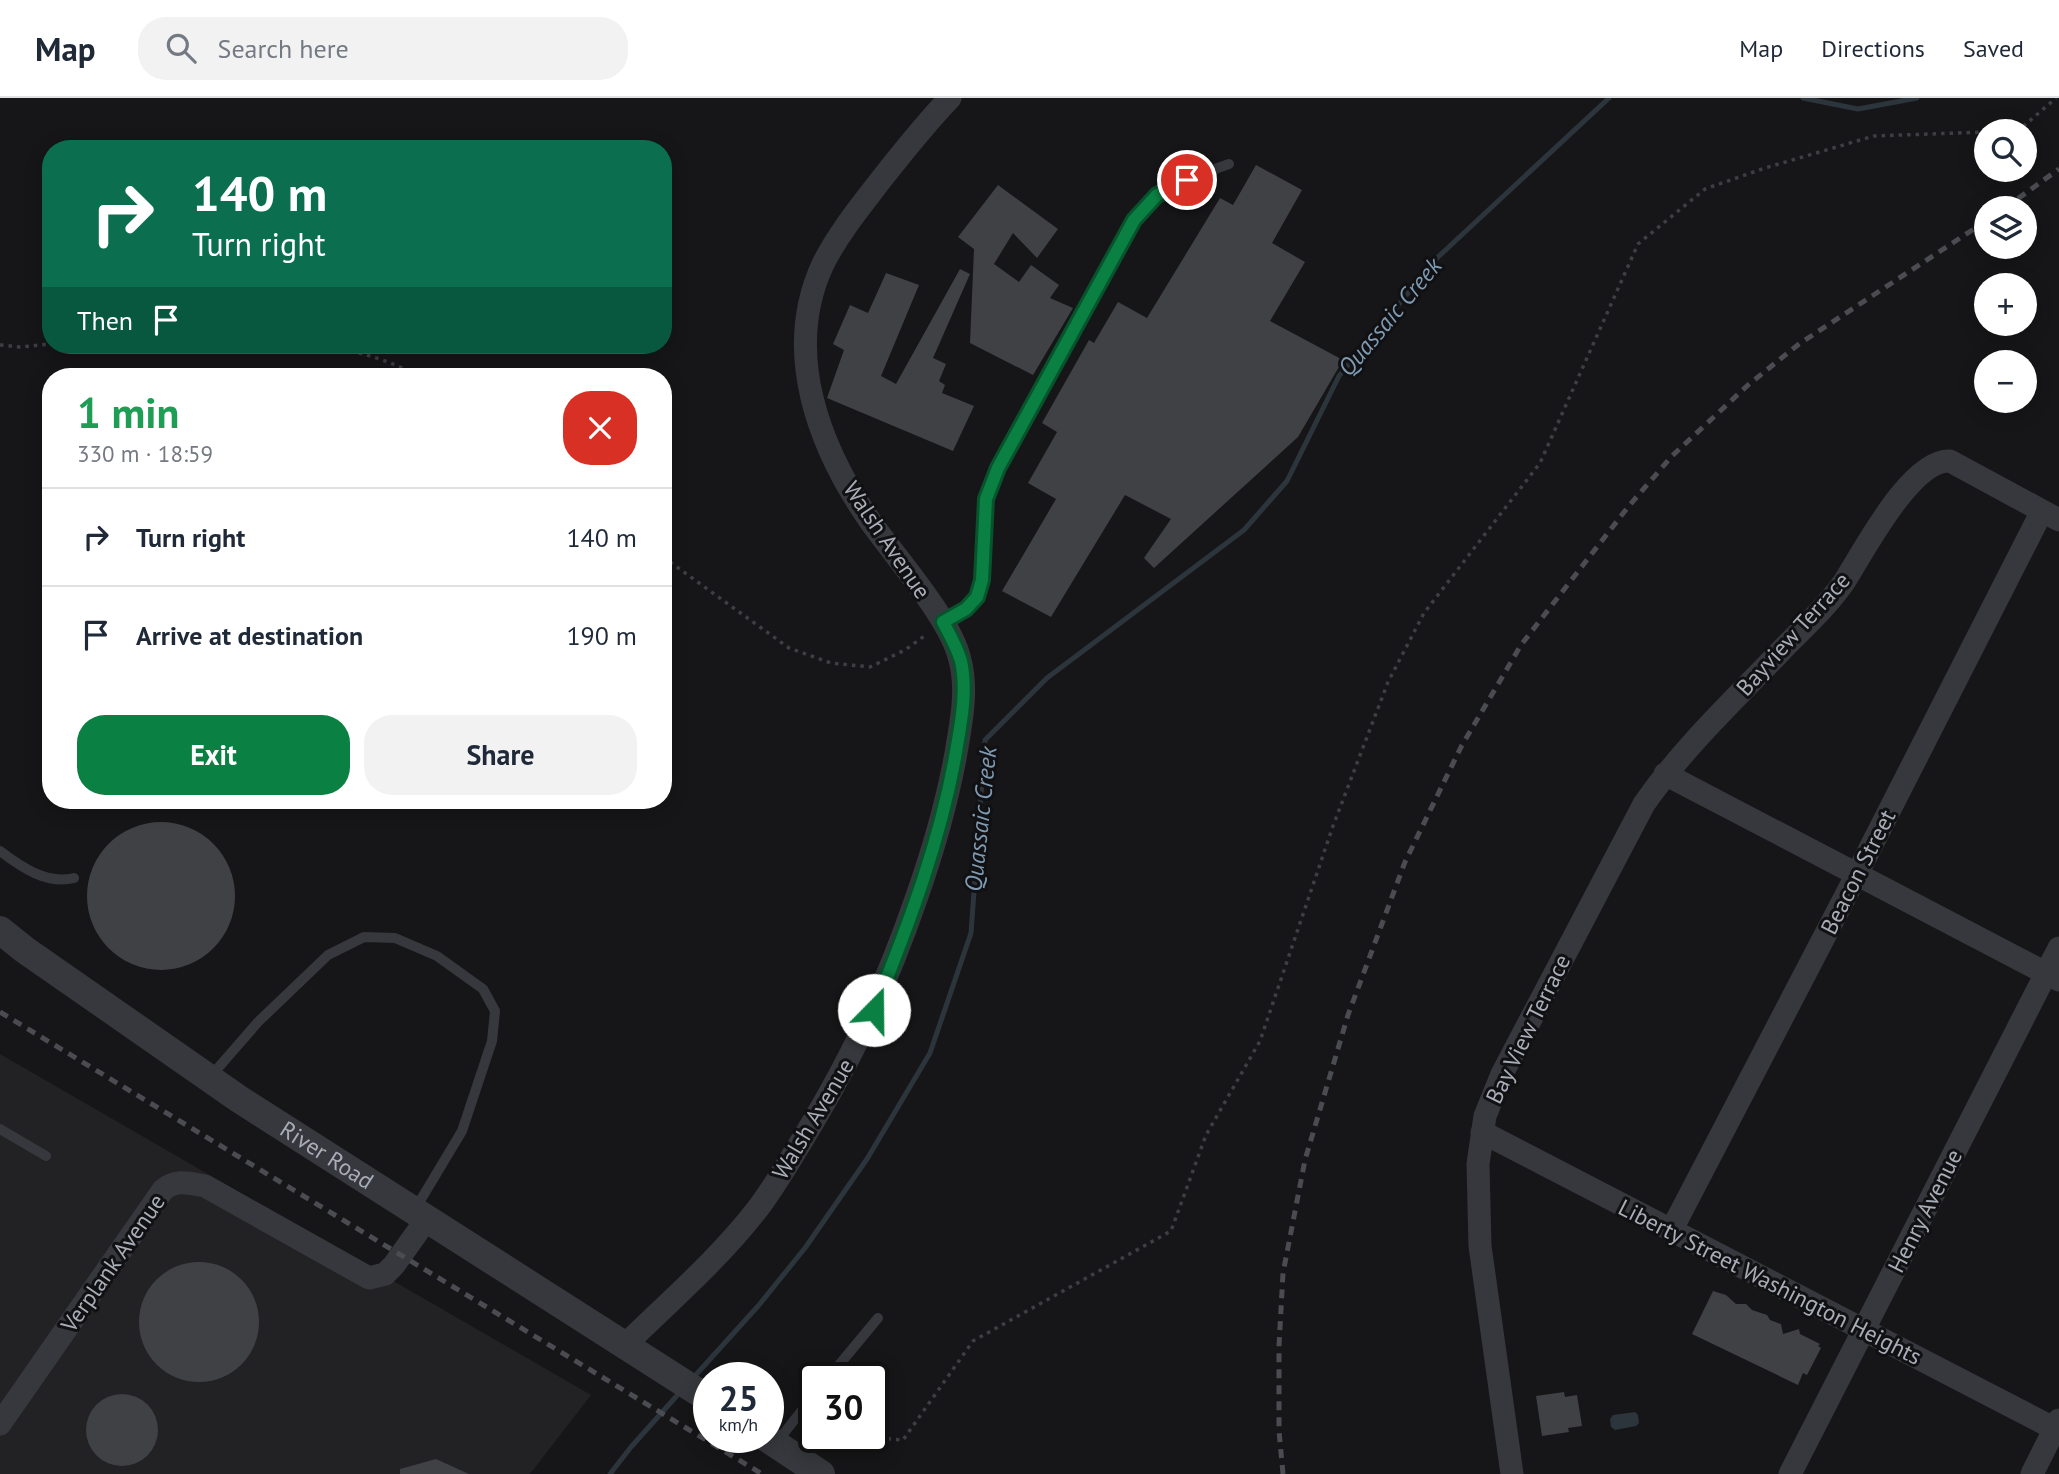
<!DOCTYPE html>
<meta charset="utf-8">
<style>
:root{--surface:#fff;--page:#f2f2f3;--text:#1f2937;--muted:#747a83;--line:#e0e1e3;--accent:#0b8043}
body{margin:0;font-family:"PT Sans",sans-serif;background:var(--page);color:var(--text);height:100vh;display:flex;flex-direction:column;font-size:26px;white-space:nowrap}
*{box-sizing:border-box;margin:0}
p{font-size:23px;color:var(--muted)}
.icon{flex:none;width:38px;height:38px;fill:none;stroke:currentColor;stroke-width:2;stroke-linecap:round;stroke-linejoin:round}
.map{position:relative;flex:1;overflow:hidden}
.details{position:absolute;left:42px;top:270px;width:630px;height:441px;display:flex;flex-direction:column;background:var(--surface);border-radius:28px;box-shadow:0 4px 18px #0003}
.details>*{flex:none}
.guide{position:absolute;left:42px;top:42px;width:630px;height:214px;border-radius:28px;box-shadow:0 4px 18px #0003;background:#0b6e4f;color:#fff;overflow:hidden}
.controls{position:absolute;left:1974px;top:21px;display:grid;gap:14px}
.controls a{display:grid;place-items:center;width:63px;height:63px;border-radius:50%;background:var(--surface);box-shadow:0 4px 18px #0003;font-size:35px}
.speed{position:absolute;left:693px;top:1264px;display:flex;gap:14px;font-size:35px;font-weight:700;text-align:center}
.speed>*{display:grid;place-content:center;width:91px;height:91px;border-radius:50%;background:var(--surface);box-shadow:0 4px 18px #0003;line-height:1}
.speed small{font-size:18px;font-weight:400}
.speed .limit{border:4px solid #111;border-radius:10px;background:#fff;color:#111}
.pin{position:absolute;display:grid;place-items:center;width:60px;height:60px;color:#fff;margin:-30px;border:4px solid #fff;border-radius:50%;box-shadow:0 2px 7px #0007}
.me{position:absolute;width:77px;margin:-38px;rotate:22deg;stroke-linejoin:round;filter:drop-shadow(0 0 5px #0008)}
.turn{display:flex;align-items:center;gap:24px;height:147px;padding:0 35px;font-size:32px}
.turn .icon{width:91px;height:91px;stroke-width:2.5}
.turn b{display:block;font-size:49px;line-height:60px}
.then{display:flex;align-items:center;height:66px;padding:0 35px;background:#0003;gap:14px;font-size:26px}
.round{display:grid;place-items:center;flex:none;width:74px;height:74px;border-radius:28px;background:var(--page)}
.summary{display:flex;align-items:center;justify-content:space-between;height:119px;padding:0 35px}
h1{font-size:42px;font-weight:600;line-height:52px;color:#1e9e55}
.primary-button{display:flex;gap:14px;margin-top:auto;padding:14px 35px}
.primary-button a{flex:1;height:80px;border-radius:28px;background:var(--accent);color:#fff;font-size:28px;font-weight:600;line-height:80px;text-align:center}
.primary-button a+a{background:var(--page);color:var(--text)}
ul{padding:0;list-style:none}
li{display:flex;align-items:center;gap:21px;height:98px;padding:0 35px;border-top:2px solid var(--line)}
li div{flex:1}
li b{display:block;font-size:26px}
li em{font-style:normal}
header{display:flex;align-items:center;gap:42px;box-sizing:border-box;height:98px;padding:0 35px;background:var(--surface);border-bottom:2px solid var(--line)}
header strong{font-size:33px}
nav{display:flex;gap:38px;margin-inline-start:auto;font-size:24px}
.search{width:490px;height:63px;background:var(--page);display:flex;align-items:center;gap:18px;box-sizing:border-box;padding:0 24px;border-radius:28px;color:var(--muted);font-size:26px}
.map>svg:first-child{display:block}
.built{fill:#222225}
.water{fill:#2c353c}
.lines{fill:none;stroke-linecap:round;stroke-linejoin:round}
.stream{stroke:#2c353c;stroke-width:5}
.building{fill:#404145}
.path{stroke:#3d3f44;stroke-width:3.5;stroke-dasharray:3.5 5;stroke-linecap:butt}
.service{stroke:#37383d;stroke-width:10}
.minor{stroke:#37383d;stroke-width:23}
.tertiary{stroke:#37383d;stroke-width:28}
.rail{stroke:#4a4c52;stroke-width:5;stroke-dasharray:9 7;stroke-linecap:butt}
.route-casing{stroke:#07532c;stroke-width:18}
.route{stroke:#0b8043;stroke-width:12}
.labels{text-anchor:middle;stroke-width:6;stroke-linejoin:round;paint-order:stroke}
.street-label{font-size:23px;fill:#a8adb8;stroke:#111113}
.water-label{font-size:24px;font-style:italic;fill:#7f9bb3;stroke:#111113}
</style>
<header>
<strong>Map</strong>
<div class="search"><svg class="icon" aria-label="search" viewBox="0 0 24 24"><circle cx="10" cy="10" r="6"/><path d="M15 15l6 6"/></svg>Search here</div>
<nav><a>Map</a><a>Directions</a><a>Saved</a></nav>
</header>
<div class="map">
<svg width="2059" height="1376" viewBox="0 0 2059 1376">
<rect width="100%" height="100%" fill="#161618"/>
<path class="built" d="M0 956 591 1297 530 1376H0Z"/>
<path class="water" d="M1635 1314 1638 1317 1639 1325 1636 1328 1615 1332 1611 1329 1610 1321 1613 1317Z"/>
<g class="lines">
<path class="stream" d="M1803 0 1858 11 1917 0
M693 1280 759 1207 805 1150 867 1061 930 955 971 835 985 642 1047 580 1244 432 1287 383 1339 278 1438 159 1609 0
M610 1376 631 1349 682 1292"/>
</g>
<path class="building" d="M1256 67 1302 92 1272 145 1305 164 1270 223 1343 262 1298 339 1154 470 1144 460 1171 421 1125 397 1051 519 1002 493 1056 401 1028 385 1057 334 1042 325 1089 242 1094 245 1118 204 1147 220 1220 100 1233 107Z
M998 87 1058 131 1037 160 1013 135 994 166 1019 184 1031 167 1059 187 1050 200 1073 210 1033 277 970 245 974 151 958 139Z
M960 171 970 176 933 260 946 266 939 283 945 287 942 295 974 308 953 353 827 300 844 252 833 246 850 207 868 215 886 175 919 187 881 278 896 286Z
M87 798a74 74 0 1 1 148 0a74 74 0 1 1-148 0Z
M139 1224a60 60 0 1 1 120 0a60 60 0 1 1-120 0Z
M1713 1193 1726 1197 1736 1206H1746L1752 1212 1767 1217 1770 1222 1781 1226 1783 1236 1799 1231 1800 1236 1820 1246 1818 1248 1821 1250 1807 1277 1803 1275 1798 1287 1692 1236Z
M1564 1294 1565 1299 1577 1297 1582 1328 1568 1330 1569 1334 1542 1338 1536 1298Z
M86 1332a36 36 0 1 1 72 0a36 36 0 1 1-72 0Z
M436 1361 469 1376H400V1371Z"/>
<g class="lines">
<path class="path" d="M2008 33H2018L2056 0
M0 247 20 249 51 246
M317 247C351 252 387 260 417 278
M663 459 789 550 831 565 870 569 905 552 927 536
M802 1335H814
M862 1339 903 1342 973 1243 1171 1133 1206 1037 1260 943 1333 728 1388 584 1424 515 1540 365 1638 146 1705 91 1765 70 1874 38 1986 34"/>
<path class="service" d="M943 524 966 511 977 499 982 482 986 401 998 370 1134 122 1157 97 1187 81 1229 66
M0 753C21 769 47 787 74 780
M211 978 258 924 328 857 364 839 395 840 437 858 483 891 495 913 492 943 462 1033 414 1113
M0 1031 46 1058
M829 1279 878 1220
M777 1344 814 1297"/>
<path class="minor" d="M1665 676 2059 882
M1482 1034 2059 1333
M1671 1133 1857 776 2042 413
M624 1248C670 1203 720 1160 759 1109 779 1082 796 1052 813 1024 857 950 888 882 916 801 933 753 947 705 956 655 961 625 968 592 960 562 951 521 896 460 870 423 819 349 782 254 823 166 838 136 860 109 880 83 902 55 925 26 950 0
M0 1326 163 1092C176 1081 188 1085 205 1088L369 1180 385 1176 394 1167 426 1122
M1512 1376 1480 1148 1478 1066 1485 1018 1502 976 1644 706C1683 650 1732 604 1779 555 1801 532 1826 510 1844 484 1864 453 1911 361 1950 363L2059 422
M1790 1376 2059 850
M2032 1376 2059 1322"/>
<g class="tertiary">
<path id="s1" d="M0 832 25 852 239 1001 709 1301"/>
<path d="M765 1339 821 1376"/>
</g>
<path class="rail" d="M2005 110 2059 71
M0 914 762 1376
M1283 1376 1279 1333V1248L1283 1175 1305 1062 1348 917 1405 764 1461 649 1521 547 1628 409 1672 358 1748 287 1799 246 1986 123"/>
</g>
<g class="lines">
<defs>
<path id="route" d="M874 912C909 826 942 739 957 648 962 620 967 590 961 563 957 549 950 537 943 524L966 511 977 499 982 482 986 401 998 370 1134 122 1157 97 1187 82"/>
</defs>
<use href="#route" class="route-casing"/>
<use href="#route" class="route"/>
</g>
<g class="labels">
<g class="street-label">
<text transform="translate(887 442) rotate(56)" y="8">Walsh Avenue</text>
<text transform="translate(1793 536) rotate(-48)" y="8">Bayview Terrace</text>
<text transform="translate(1858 774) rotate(-63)" y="8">Beacon Street</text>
<text transform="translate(1528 931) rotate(-64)" y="8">Bay View Terrace</text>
<text transform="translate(813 1021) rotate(-59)" y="8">Walsh Avenue</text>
<text dy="8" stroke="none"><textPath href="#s1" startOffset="397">River Road</textPath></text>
<text transform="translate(1925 1113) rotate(-63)" y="8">Henry Avenue</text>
<text transform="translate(113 1165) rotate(-55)" y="8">Verplank Avenue</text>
<text transform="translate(1770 1184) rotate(27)" y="8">Liberty Street Washington Heights</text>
</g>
<g class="water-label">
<text transform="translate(1390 219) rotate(-50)" y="8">Quassaic Creek</text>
<text transform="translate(981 721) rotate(-84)" y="8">Quassaic Creek</text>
</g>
</g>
</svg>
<div class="controls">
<a><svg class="icon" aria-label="search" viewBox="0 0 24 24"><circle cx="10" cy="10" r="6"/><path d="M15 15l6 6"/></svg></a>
<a><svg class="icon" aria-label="layers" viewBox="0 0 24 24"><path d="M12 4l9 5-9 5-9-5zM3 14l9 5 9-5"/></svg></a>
<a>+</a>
<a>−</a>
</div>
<div class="speed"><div>25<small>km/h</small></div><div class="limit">30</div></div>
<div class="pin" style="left:1187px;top:82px;background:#d93025"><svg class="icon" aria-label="arrive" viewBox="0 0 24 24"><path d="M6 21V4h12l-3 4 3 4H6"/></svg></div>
<svg class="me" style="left:874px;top:912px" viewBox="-20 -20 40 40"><circle r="19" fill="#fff"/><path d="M0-13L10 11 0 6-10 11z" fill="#0b8043"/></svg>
<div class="guide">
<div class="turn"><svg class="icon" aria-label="right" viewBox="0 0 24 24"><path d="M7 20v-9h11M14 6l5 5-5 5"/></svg><div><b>140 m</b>Turn right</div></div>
<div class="then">Then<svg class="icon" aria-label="arrive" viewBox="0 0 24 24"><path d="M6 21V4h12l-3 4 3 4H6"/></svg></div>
</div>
<section class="details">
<div class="summary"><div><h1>1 min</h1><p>330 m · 18:59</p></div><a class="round" style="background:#d93025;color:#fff"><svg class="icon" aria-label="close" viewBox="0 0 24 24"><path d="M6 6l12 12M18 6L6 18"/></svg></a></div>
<ul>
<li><svg class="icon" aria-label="right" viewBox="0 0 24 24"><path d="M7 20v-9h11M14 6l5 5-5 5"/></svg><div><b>Turn right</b></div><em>140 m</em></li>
<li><svg class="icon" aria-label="arrive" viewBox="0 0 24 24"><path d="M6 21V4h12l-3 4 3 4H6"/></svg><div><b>Arrive at destination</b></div><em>190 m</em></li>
</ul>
<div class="primary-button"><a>Exit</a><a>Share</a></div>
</section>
</div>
